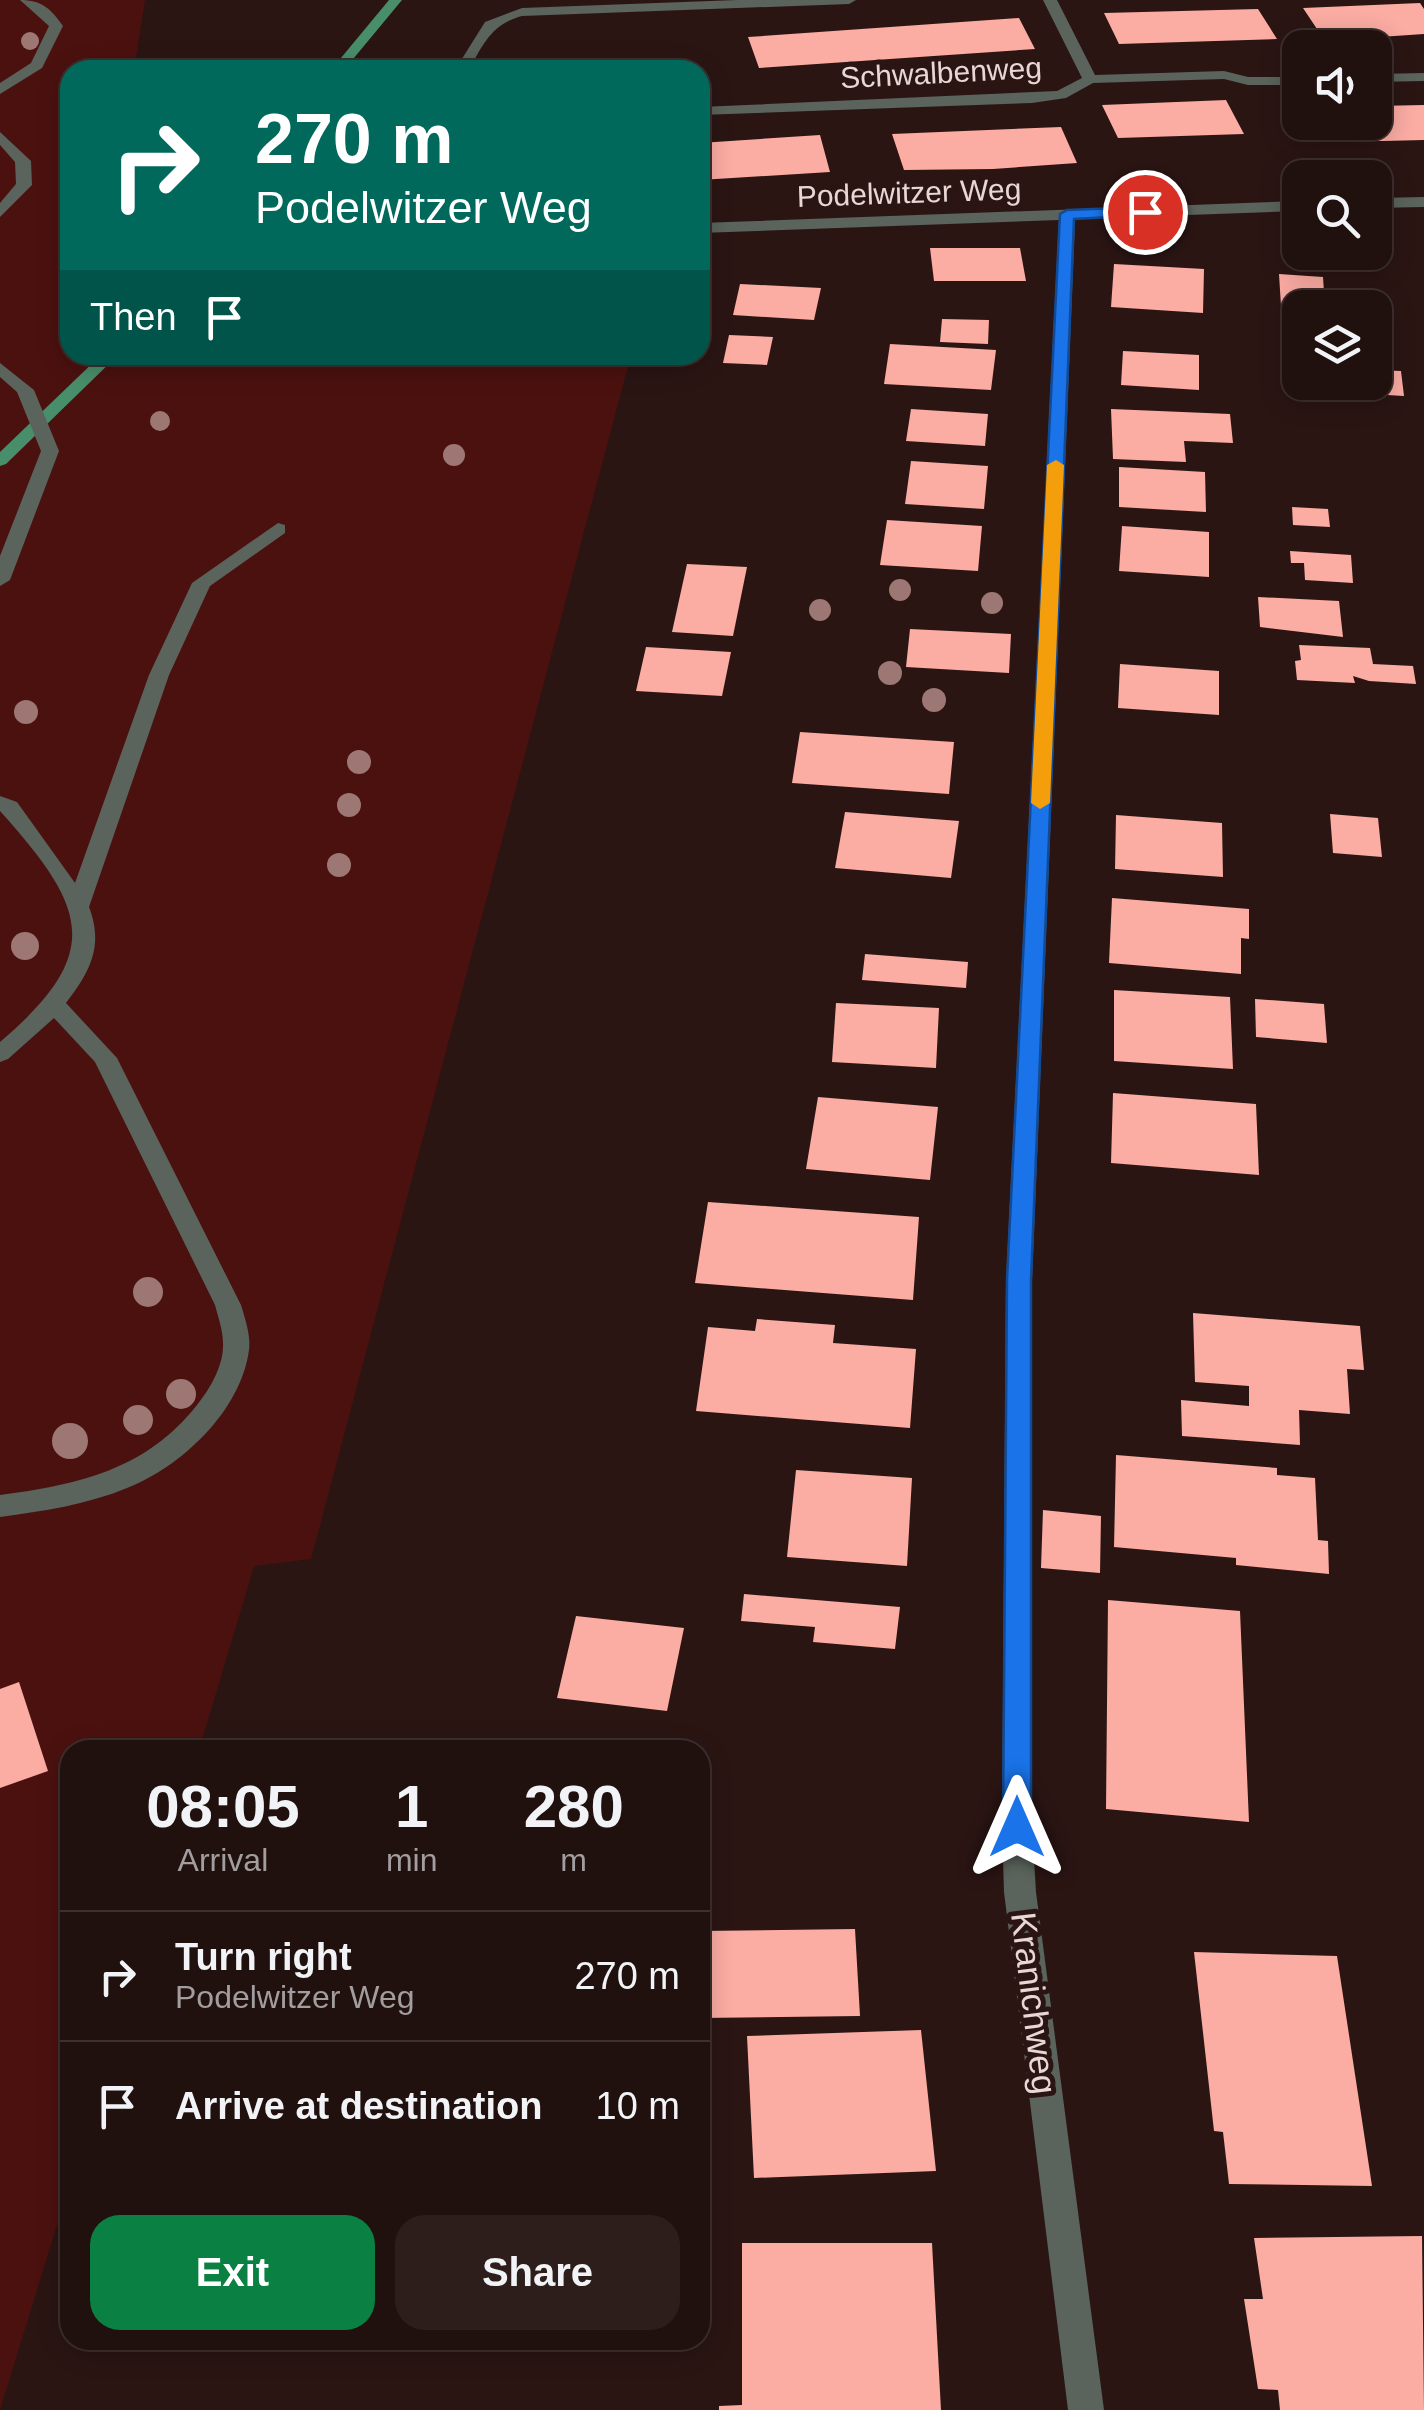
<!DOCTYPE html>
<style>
:root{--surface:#20100e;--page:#2d1e1c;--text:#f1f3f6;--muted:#a29d9e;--line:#3d302e;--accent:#0b8043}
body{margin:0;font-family:Arial,sans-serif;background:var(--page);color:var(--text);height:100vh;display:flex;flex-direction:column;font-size:38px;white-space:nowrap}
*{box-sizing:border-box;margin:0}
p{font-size:32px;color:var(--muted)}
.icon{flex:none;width:55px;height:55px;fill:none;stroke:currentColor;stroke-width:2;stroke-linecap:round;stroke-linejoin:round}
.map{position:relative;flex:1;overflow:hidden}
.panel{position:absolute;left:60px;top:1740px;width:650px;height:610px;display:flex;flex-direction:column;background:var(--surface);border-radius:30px;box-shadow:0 5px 25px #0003,0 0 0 2px var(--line)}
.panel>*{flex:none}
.guide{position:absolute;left:60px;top:60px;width:650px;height:305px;border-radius:30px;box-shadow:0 5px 25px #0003,0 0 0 2px var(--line);background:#00695c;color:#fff;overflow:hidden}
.controls{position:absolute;left:1282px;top:30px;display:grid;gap:20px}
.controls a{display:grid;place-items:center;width:110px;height:110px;border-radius:20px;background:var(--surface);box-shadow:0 5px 25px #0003,0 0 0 2px var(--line);font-size:50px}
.pin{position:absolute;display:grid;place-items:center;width:85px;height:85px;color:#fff;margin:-42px;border:5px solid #fff;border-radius:50%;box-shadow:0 2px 10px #0007}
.me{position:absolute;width:110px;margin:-55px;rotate:0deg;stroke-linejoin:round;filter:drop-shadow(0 0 8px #0008)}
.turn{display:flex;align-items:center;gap:35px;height:210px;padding:0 30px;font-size:45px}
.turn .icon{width:130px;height:130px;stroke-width:2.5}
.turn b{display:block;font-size:70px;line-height:85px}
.then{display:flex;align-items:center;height:95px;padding:0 30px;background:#0003;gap:20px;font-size:38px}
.eta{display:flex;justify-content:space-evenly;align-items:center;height:170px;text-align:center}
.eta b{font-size:60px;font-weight:700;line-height:70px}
.action{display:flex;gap:20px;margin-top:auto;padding:20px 30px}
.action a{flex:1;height:115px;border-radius:30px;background:var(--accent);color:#fff;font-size:40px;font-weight:700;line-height:115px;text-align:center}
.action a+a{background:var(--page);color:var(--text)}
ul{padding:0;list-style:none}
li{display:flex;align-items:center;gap:30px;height:130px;padding:0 30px;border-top:2px solid var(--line)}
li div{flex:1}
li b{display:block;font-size:38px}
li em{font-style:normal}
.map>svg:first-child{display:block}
.green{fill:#4b110f}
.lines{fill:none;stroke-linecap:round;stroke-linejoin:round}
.stream{fill:#498e6a;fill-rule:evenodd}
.building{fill:#fbaca3}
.minor{fill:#5a635c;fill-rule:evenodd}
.tree{fill:#9d7773}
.route{fill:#1a73e8;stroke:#114b97;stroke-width:2.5}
.slow{fill:#f59e0b}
.labels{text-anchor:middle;stroke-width:10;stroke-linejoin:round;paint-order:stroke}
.far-street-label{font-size:30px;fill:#e7d7d5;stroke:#2a1513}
.street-label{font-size:35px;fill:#e7d7d5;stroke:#2a1513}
</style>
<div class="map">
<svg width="1424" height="2410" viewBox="0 0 1424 2410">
<rect width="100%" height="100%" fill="#2a1513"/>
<path class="green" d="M0 0H145L134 70H70V355H631L311 1559 254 1566 199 1750H70V2183L0 2410Z"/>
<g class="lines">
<path class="stream" d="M389 0H402L344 70H331Z
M101 355H118L6 464 0 466V452Z"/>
</g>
<path class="building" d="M1420 3 1424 9V34L1365 38H1323L1303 8Z
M1258 9 1277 39 1119 44 1104 13Z
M1019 18 1035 49 759 68 748 37Z
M1226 100 1244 134 1118 138 1102 105Z
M1424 105V140L1383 141H1298L1280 106H1300V122H1375V106Z
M1061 127 1077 163 993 169 904 170 892 134Z
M820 135 830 172 700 180V143Z
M930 248H1020L1026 281H934Z
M1114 264 1204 269 1203 313 1111 307Z
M1279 274 1323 277 1325 308H1300V339L1283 338Z
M740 284 821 288 814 320 733 315Z
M942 319 989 320 988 344 940 342Z
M729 335 773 337 767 365 723 363Z
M890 344 996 350 991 390 884 384Z
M1123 351 1199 355V390L1121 385Z
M1375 370 1401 371 1404 396 1336 392V382H1375Z
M911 409 988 414 985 446 906 441Z
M1111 409 1230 414 1233 443 1184 441 1186 462 1113 459Z
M911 461 988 466 984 509 905 504Z
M1119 467 1205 472 1206 512 1119 507Z
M1292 507 1328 509 1330 527 1293 525Z
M887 520 982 526 978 571 880 565Z
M1122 526 1209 532V577L1119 571Z
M1290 551 1351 555 1353 583 1305 580 1304 563H1291Z
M687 564 747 567 733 636 672 632Z
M1258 597 1339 601 1343 637 1260 627Z
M910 629 1011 634 1009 673 906 667Z
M1299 645 1370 648 1373 664 1413 666 1416 684 1369 681 1353 676 1355 683 1297 680 1295 661 1301 660Z
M646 647 731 652 722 696 636 691Z
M1120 664 1219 671V715L1118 708Z
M800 732 954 742 949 794 792 783Z
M845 812 959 821 951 878 835 868Z
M1330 814 1378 818 1382 857 1333 853Z
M1116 815 1222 823 1223 877 1115 869Z
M1112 898 1249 909V939L1241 938V974L1109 963Z
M865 954 968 962 966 988 862 980Z
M1114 990 1230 997 1233 1069 1114 1061Z
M1255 999 1324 1004 1327 1043 1256 1037Z
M836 1003 939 1008 936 1068 832 1062Z
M1113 1093 1256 1104 1259 1175 1111 1163Z
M818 1097 938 1107 930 1180 806 1169Z
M708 1202 919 1217 913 1300 695 1283Z
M1193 1313 1360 1326 1364 1370 1347 1369 1350 1414 1299 1410 1300 1445 1182 1436 1181 1400 1249 1406V1386L1195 1382Z
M757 1319 835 1325 833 1343 916 1349 910 1428 696 1411 708 1327 755 1331Z
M1116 1455 1277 1468V1475L1315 1478 1318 1540 1328 1541 1329 1574 1236 1565V1558L1114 1547Z
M796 1470 912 1478 907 1566 787 1557Z
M1043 1510 1101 1516 1100 1573 1041 1568Z
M744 1594 900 1607 895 1649 813 1642 815 1627 741 1621Z
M1108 1600 1240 1611 1249 1822 1106 1809Z
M576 1616 684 1628 667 1711 557 1698Z
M19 1682 48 1771 0 1788V1689Z
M855 1929 860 2016 700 2018V1931Z
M1194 1952 1337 1956 1372 2186 1229 2184 1223 2132 1214 2131Z
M921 2030 936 2171 754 2178 747 2036Z
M1422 2236 1424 2410H1280L1278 2390 1258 2389 1244 2299H1263L1254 2238Z
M742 2243H932L941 2410H719V2406L742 2405Z"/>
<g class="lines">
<path class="minor" d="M20 0C42 0 51 9 63 26L42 68 0 94V83L31 63 49 26Z
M737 0H856L849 4 522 16C492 24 483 44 469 70H455L485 22 522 8Z
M1043 0H1057L1095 75 1224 71 1248 77H1300V85H1248L1224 79 1093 83 1066 98 1032 103 700 115V107L1057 91 1082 78Z
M1424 73V81L1375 82V74Z
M0 132 31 161 32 185 0 217V203L16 184 15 162 0 145Z
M1424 197V207L1375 208V198Z
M1300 201V211L1075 219 1032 1281V1827L1036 1892 1104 2410H1068L1004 1892 1002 1827 1006 1281 1059 220 700 233V223Z
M0 363 34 390 59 451 10 580 0 586V556L41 451 17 392 0 377Z
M278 523 285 525V533L210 586 169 675 89 907C104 946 90 972 66 1003L117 1058 241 1305C245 1319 251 1335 249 1350 241 1411 181 1467 127 1488 86 1505 43 1511 0 1517V1495C77 1485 146 1470 197 1405 210 1389 224 1365 223 1343 223 1330 218 1317 215 1305L95 1062 54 1018 8 1059 0 1062V1042C106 952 86 907 0 811V796L17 802 75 883 149 675 192 583Z"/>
</g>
<g class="tree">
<circle cx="30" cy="41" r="9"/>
<circle cx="160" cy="421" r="10"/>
<circle cx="454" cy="455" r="11"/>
<circle cx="900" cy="590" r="11"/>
<circle cx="992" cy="603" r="11"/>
<circle cx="820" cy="610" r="11"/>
<circle cx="890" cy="673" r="12"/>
<circle cx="934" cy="700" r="12"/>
<circle cx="26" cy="712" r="12"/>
<circle cx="359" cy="762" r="12"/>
<circle cx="349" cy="805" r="12"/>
<circle cx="339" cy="865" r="12"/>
<circle cx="25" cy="946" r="14"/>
<circle cx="148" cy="1292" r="15"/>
<circle cx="181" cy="1394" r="15"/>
<circle cx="138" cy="1420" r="15"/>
<circle cx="70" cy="1441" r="18"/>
</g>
<path class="route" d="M1145 207 1150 209V215L1074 219 1031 1280V1827L1027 1836 1017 1839 1007 1836 1003 1827 1007 1280 1060 214 1067 210Z"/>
<path class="slow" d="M1056 460 1064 465 1050 803 1040 809 1031 803 1047 465Z"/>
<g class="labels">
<g class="far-street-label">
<text transform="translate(941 73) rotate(-3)" y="10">Schwalbenweg</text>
<text transform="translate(909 193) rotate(-2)" y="10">Podelwitzer Weg</text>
</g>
<g class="street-label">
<text transform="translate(1034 2003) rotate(83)" y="12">Kranichweg</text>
</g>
</g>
</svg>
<div class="controls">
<a><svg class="icon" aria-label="sound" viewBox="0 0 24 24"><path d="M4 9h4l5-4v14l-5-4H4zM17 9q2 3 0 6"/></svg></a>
<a><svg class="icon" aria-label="search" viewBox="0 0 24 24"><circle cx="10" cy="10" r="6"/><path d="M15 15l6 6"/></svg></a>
<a><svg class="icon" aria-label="layers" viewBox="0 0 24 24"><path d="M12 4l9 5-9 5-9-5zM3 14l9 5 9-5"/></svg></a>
</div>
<div class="pin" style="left:1145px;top:212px;background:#d93025"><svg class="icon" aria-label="arrive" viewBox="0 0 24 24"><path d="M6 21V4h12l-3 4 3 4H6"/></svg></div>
<svg class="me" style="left:1017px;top:1827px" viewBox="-20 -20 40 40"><path d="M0-17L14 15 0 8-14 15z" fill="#1a73e8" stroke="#fff" stroke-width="4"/></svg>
<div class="guide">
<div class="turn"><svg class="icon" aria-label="right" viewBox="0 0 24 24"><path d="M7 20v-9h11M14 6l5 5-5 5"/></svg><div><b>270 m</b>Podelwitzer Weg</div></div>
<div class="then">Then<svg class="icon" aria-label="arrive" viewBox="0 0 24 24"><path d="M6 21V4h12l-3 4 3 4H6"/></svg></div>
</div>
<section class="panel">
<div class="eta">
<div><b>08:05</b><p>Arrival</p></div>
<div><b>1</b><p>min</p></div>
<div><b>280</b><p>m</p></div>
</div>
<ul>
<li><svg class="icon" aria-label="right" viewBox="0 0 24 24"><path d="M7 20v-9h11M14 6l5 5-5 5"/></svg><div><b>Turn right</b><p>Podelwitzer Weg</p></div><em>270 m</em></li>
<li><svg class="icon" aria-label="arrive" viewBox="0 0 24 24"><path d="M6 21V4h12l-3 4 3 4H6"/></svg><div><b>Arrive at destination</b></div><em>10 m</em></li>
</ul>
<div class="action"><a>Exit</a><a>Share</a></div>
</section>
</div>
